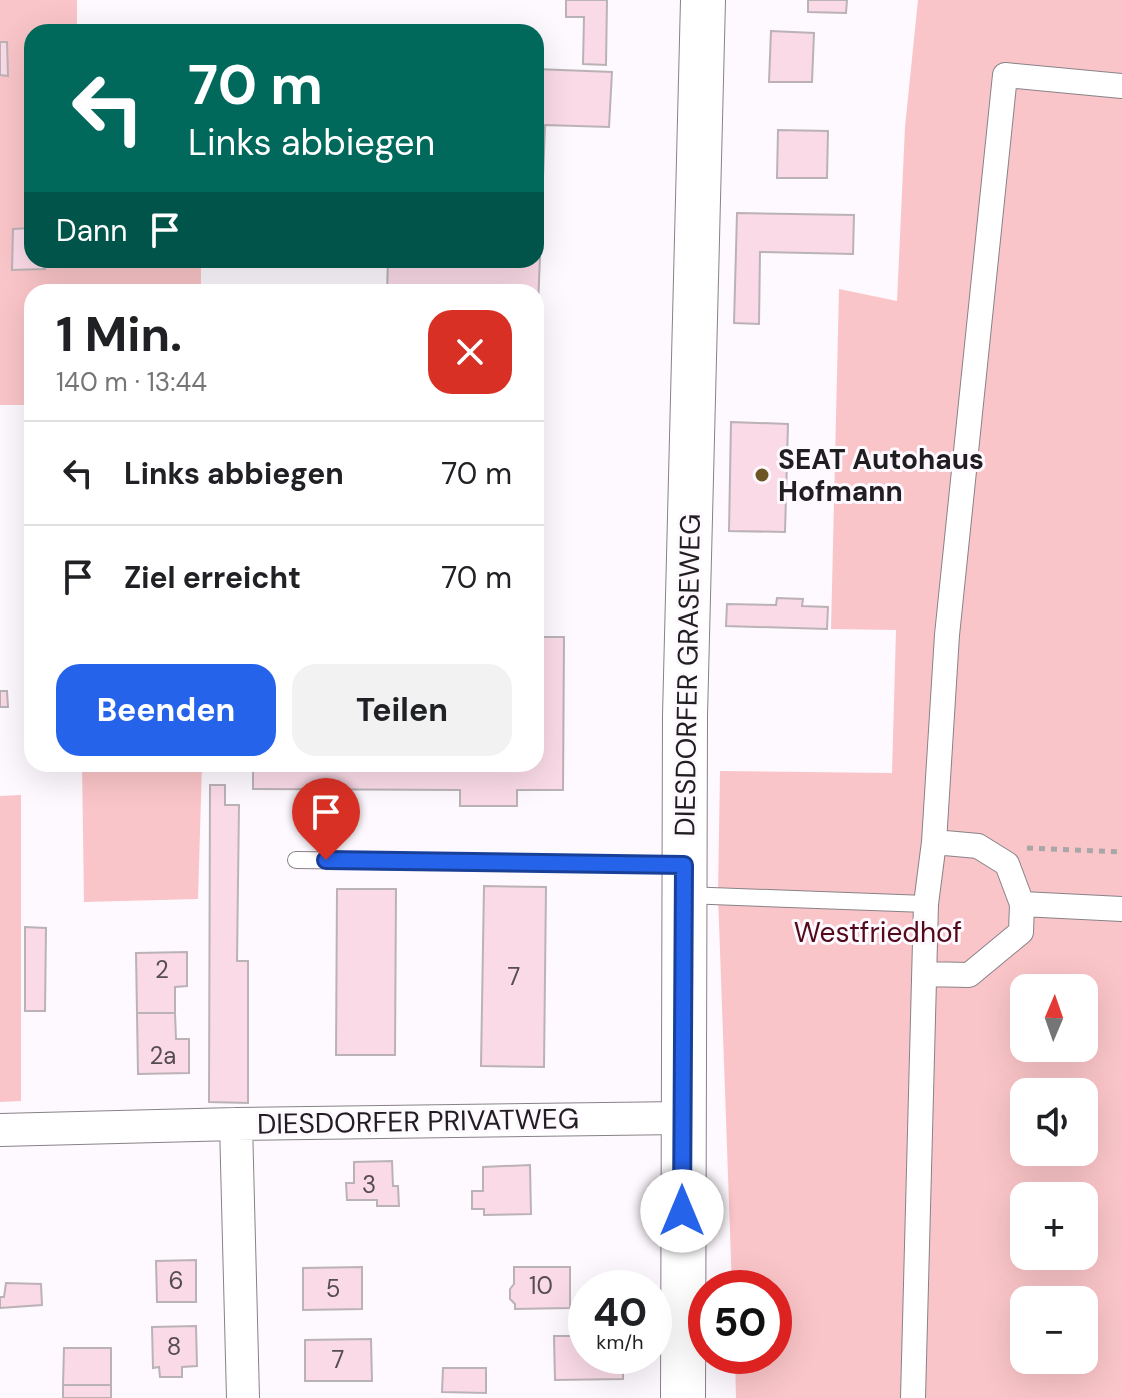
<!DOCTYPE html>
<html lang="de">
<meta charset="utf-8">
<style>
:root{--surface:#fff;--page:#f2f2f2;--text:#202124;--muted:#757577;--line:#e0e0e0;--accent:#2563eb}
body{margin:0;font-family:"DM Sans",sans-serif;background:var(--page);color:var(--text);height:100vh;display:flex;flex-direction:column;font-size:30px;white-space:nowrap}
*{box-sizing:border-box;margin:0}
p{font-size:26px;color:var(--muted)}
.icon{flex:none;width:44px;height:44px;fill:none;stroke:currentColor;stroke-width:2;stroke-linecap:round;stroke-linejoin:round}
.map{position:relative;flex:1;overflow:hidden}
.side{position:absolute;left:24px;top:284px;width:520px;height:488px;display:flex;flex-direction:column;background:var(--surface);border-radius:24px;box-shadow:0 8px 32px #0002}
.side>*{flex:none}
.top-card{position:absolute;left:24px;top:24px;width:520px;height:244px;border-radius:24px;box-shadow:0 8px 32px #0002;background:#00695c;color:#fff;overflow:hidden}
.needle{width:52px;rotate:2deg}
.controls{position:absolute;left:1010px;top:974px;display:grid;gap:16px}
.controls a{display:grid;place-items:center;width:88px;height:88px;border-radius:16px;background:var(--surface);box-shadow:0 8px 32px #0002;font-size:40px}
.speed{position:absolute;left:568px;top:1270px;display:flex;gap:16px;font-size:40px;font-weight:700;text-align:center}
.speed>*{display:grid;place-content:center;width:104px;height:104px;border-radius:50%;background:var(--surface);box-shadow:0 8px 32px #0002;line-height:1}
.speed small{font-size:20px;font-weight:400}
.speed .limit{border:12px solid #d22;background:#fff;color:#111}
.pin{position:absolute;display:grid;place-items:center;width:68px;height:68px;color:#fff;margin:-82px -34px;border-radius:50% 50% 50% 0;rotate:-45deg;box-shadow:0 0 8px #0007}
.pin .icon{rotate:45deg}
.me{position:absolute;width:88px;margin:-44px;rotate:0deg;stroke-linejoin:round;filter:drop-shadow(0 0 6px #0008)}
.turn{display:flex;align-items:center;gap:28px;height:168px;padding:0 32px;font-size:36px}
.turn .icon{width:104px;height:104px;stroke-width:2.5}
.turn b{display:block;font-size:56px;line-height:68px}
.then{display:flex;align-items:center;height:76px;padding:0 32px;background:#0003;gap:16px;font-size:30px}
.round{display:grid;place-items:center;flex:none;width:84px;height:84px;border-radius:24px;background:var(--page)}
.summary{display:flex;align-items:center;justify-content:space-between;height:136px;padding:0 32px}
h1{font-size:48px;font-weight:700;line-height:60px}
.action{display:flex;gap:16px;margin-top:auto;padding:16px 32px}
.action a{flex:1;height:92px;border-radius:24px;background:var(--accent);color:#fff;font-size:32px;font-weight:700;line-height:92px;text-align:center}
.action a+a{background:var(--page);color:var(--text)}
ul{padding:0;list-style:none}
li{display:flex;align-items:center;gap:24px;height:104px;padding:0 32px;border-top:2px solid var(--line)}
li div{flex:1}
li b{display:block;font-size:30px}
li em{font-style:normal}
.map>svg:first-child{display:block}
.green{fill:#fac5c8;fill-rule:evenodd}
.building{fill:#fadae7;stroke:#bbb2b6;stroke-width:2}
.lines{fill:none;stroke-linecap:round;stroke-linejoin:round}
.service-casing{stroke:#888288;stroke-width:18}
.pedestrian-casing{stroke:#888288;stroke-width:26}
.minor-casing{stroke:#888288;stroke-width:34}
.secondary-casing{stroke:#888288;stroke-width:46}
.path{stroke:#a9a6a9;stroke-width:5;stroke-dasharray:6 6;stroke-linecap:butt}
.service{stroke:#fff;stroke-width:16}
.pedestrian{stroke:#fff;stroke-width:24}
.minor{stroke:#fff;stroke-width:32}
.secondary{stroke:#fff;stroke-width:44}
.route-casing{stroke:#184099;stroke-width:20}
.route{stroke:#2563eb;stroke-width:14}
.poi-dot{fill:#6c5626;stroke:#fef9fe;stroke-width:3}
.labels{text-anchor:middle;stroke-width:6;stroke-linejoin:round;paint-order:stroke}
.number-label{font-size:24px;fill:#564d52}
.poi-label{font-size:28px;font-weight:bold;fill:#201e20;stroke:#fef9fe;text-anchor:start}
.street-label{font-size:28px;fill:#201e20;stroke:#fef9fe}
.park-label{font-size:28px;fill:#52091a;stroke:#fef9fe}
</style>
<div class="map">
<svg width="1122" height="1398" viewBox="0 0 1122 1398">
<rect width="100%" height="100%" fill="#fef9fe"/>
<path class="green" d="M0 0H77V32H32V260H201V292H32V405H0Z
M918 0H1122V1398H736L735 1356H774V1288H732L718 895 720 771 892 773 896 630 831 629 839 289 897 301 905 127ZM1024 988H1084V1048H1024ZM1024 1092H1084V1152H1024ZM1024 1196H1084V1256H1024ZM1024 1300H1084V1360H1024Z
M82 764H202L198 899 84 902Z
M21 795V1101L0 1102V796Z"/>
<path class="building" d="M566 0H607L606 65 583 64 584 17H566Z
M808 0H847L846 13 808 12Z
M771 31 814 33 812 82H769Z
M0 42H7L8 76 0 75Z
M536 69 612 72 609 127 545 125 538 308 536 292H387L388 260H536Z
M778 130 828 131 827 178H777Z
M737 213 854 215 853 254 760 252 759 324 734 323Z
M32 228V260H44L45 269 12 270 13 229Z
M731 422 788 424 785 532 729 531Z
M777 598 803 599 802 606 828 607 827 629 726 626 727 604 776 605Z
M536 637H564L563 790H517V806H460V790L253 789V767H310V764H536Z
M0 691H7L8 707H0Z
M210 785H225V805H239L237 961H248V1103L209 1102Z
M484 886 546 887 544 1067 481 1066Z
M337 889H396L395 1055H336Z
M25 927 46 928 45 1011H25Z
M187 952V986L175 987V1013H137L136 953Z
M137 1013H175L176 1039H189V1073L138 1074Z
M392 1161 393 1186H398L399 1206H377V1200H347L346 1183H354V1162Z
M530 1165 531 1214 484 1215V1209H472V1191H483V1167Z
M196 1260V1302H157L156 1261Z
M362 1267V1309L303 1310V1268Z
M514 1267H570V1308L515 1309V1304L510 1299V1289L514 1284Z
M6 1283 41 1284 42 1305 0 1308V1297H4Z
M580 1297H586V1320H580Z
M196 1326 197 1366 182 1367V1377H160L159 1367 153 1368 152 1327Z
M554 1336H586V1356H623V1379L555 1380Z
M371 1339 372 1381H305V1340Z
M64 1348H111V1385H63Z
M443 1368H486V1393L442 1392Z
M63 1385H111V1398H63Z"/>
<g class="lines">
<defs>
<path id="service" d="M296 860 682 865
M685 895 926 904"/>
<path id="pedestrian" d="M934 842 978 846 1007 864 1022 904 1122 909
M925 974 969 975 1021 932 1022 904
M913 1398 926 904 934 842 947 635 1005 75 1122 86"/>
<path id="minor" d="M0 1130 236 1124
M243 1398 236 1124 682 1118"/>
<path id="secondary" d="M683 1398 685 716 703 0"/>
</defs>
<use href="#service" class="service-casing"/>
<use href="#pedestrian" class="pedestrian-casing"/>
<use href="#minor" class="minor-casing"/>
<use href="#secondary" class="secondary-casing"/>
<path class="path" d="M1027 848 1122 852"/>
<use href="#service" class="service"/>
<use href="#pedestrian" class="pedestrian"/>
<use href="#minor" class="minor"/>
<use href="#secondary" class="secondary"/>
</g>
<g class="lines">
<defs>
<path id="route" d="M326 860 684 865 682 1211"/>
</defs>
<use href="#route" class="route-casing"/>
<use href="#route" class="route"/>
</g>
<circle class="poi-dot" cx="762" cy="475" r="8"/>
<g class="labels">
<g class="number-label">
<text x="162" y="978">2</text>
<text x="514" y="985">7</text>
<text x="163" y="1064">2a</text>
<text x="369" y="1193">3</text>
<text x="176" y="1289">6</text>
<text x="541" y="1294">10</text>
<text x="333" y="1297">5</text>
<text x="174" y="1355">8</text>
<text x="338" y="1368">7</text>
</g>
<g class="poi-label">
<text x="778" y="469">SEAT Autohaus<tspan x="778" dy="32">Hofmann</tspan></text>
</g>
<g class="street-label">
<text transform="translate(687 675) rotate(-89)" y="10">DIESDORFER GRASEWEG</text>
<text transform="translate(418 1121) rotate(-1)" y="10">DIESDORFER PRIVATWEG</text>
</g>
<g class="park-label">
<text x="878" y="942">Westfriedhof</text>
</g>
</g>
</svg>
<div class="controls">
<a><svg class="needle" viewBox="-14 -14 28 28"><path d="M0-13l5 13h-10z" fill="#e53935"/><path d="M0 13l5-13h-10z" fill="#757577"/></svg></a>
<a><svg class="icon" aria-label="sound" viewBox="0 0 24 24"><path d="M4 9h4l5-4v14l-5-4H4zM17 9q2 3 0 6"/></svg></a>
<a>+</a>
<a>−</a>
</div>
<div class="speed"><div>40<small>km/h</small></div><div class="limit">50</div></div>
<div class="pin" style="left:326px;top:860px;background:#d93025"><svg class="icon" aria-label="arrive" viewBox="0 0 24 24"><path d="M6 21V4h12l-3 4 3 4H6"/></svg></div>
<svg class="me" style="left:682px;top:1211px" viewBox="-20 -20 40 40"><circle r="19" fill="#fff"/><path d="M0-13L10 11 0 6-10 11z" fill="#2563eb"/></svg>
<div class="top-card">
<div class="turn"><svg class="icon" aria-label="left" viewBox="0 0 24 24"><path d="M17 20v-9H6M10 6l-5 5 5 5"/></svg><div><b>70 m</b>Links abbiegen</div></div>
<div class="then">Dann<svg class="icon" aria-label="arrive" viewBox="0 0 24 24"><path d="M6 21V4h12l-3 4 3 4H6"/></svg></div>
</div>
<section class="side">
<div class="summary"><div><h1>1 Min.</h1><p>140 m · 13:44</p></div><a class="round" style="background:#d93025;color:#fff"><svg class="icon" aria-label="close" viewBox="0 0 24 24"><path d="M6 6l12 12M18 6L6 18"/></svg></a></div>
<ul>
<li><svg class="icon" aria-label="left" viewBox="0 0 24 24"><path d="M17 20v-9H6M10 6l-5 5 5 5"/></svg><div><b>Links abbiegen</b></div><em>70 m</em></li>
<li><svg class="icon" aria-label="arrive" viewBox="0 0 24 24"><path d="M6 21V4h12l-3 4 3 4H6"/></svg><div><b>Ziel erreicht</b></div><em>70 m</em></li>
</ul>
<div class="action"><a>Beenden</a><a>Teilen</a></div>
</section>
</div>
